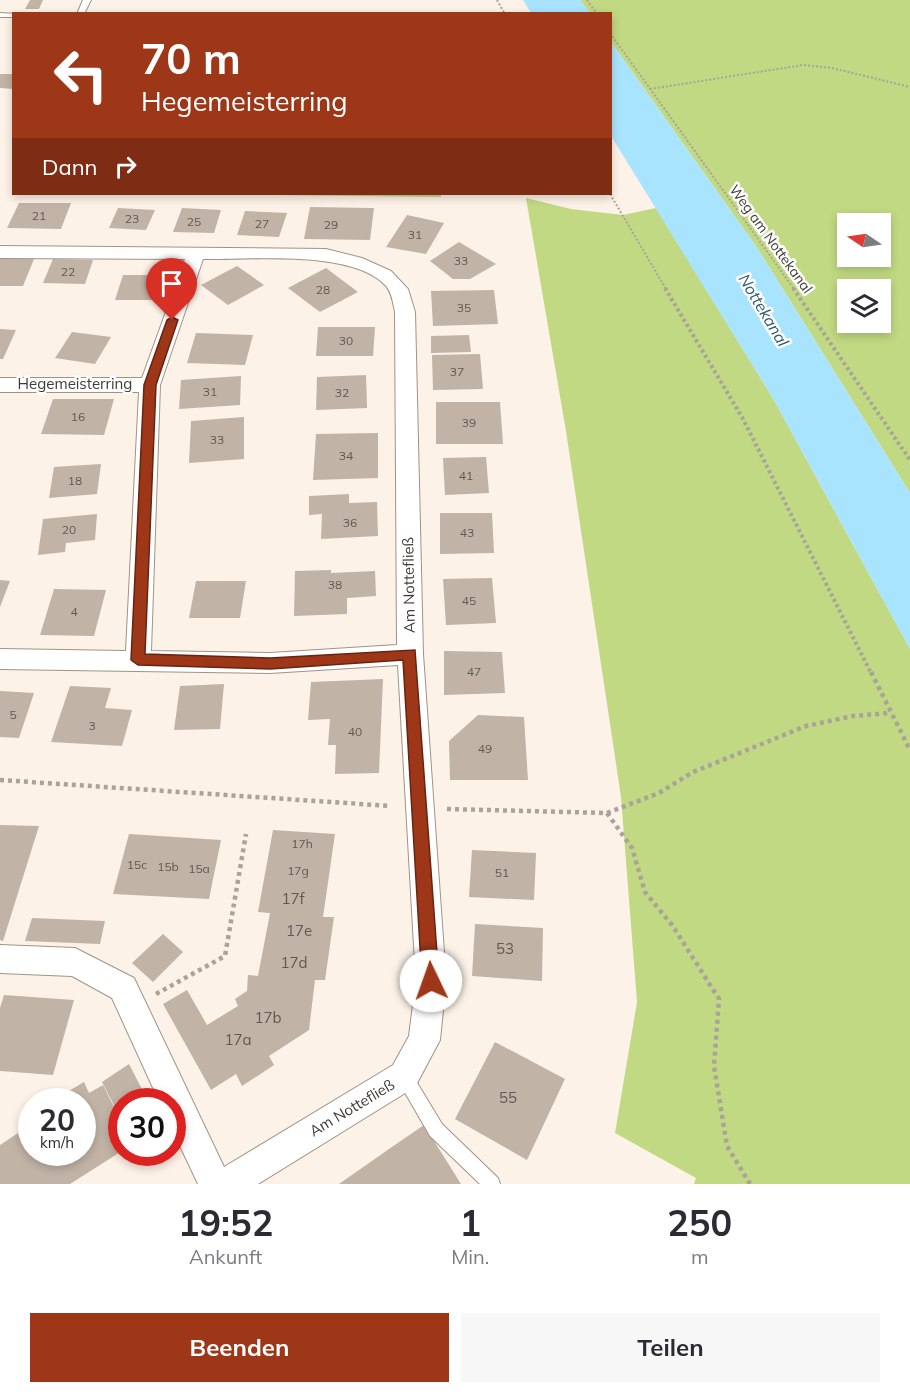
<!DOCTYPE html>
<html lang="de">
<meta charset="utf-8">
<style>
:root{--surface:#fff;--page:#f7f7f7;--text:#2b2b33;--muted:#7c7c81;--accent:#9e3718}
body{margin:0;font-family:Mulish,sans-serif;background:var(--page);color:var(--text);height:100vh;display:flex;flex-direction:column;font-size:22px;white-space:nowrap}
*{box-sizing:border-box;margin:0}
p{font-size:20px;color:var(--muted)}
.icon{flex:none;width:33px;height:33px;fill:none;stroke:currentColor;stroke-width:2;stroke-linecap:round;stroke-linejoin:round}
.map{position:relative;height:1184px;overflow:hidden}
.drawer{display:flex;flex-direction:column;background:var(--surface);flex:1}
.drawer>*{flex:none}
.hud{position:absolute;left:12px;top:12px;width:600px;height:183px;border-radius:0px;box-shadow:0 3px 9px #0003;background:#9e3718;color:#fff;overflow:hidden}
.needle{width:39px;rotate:283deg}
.tools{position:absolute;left:837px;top:213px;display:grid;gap:12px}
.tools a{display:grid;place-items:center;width:54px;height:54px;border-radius:0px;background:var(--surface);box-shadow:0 3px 9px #0003;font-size:30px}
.speed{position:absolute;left:18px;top:1088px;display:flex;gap:12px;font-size:30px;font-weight:700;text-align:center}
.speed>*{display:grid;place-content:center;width:78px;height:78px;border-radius:50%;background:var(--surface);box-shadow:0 3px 9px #0003;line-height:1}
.speed small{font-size:15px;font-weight:400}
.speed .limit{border:9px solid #d22;background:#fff;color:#111}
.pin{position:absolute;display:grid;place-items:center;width:51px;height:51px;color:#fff;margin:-62px -26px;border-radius:50% 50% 50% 0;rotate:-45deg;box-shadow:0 0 6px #0007}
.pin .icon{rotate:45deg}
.me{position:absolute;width:66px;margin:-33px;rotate:357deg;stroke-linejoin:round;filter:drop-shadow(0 0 4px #0008)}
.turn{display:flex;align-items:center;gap:21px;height:126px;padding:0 30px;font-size:27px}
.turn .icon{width:78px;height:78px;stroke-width:2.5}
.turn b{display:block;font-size:42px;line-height:51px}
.then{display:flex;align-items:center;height:57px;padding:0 30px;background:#0003;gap:12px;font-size:22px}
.eta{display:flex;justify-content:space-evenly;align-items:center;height:102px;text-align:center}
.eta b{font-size:36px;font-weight:700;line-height:42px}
.action{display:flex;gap:12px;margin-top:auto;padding:12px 30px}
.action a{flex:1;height:69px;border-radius:0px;background:var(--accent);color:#fff;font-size:24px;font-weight:700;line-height:69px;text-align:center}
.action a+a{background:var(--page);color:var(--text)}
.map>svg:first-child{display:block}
.green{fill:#c1d982;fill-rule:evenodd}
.water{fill:#a9e4fe}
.building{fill:#c1b3a6}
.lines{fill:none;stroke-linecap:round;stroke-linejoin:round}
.service-casing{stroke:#a09386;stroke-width:2}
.minor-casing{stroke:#a09386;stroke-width:2}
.path-far2{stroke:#aba39a;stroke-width:2;stroke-dasharray:2 2;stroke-linecap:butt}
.path-far1{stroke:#aba39a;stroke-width:4;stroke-dasharray:3 3;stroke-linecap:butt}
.path{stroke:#aba39a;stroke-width:4.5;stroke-dasharray:4 4;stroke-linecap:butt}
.service{fill:#fff;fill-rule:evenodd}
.minor{fill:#fff;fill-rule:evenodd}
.route{fill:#9e3718;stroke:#672410;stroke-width:1.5}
.labels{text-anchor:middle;stroke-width:5;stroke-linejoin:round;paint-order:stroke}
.number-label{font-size:12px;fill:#605951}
.far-street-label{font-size:14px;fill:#403b35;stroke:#fff}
.street-label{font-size:15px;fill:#403b35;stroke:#fff}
.near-number-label{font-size:15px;fill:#605951}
.water-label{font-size:16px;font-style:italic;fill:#2e5c6f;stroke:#fff}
</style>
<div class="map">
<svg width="910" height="1184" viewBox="0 0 910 1184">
<rect width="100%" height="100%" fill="#fdf2e7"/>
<path class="green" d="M580 0H910V493L758 249 611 42 610 14 590 13ZM848 224H880V256H848ZM848 290H880V322H848Z
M183 194H441V197Z
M526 198 571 209 623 215 656 208 774 400 910 649V1184H694L696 1178 615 1133 637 1002 621 797 566 431Z"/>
<path class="water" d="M523 0H580L590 13H531Z
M611 42 758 249 910 493V649L774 400 611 136Z"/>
<path class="building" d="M30 0H43L39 9H25Z
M0 74H14V89L0 88Z
M19 203H71L61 229 7 228Z
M310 207 374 208 370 240 304 239Z
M118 208 155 210 146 230 109 228Z
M182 208 221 210 214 233 173 232Z
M245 211 287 213 279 237 237 235Z
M407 215 444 223 426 254 386 247Z
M459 242 496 264 470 279H453L430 261Z
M0 259H34L23 286H0Z
M53 259 93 260 85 284 43 283Z
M237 266 264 285 228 305 201 285Z
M326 268 358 292 320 312 288 288Z
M123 275H164L156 300H115Z
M494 290 498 324 433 326 431 291Z
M318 327H375L373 356H316Z
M0 329 16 330 3 359H0Z
M72 332 111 337 95 364 55 358Z
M196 333 253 335 245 365 187 363Z
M469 335 471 352 431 353V336Z
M480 354 483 389 433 390 432 355Z
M366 375 367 408 316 410 317 377Z
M241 376 240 405 179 409 181 380Z
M53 399H114L104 435 41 434Z
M436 402H500L503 444H436Z
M244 417V459L189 463 191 421Z
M378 433V478L313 480 316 434Z
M486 457 489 493 445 495 443 458Z
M101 464 97 494 49 498 54 467Z
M349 494V503L377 502 378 536 321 539 322 514 309 515V496Z
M440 513H492L494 553 440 554Z
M97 514 95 540 66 543 65 552 38 555 43 519Z
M331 570V573L375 571 376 596 347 598V614L294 616 295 571Z
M492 578 496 623 446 625 443 579Z
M0 580 10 581 0 607Z
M196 581H246L240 618H189Z
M54 589 106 590 94 636 40 635Z
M444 651 502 652 505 693 444 695Z
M383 679 379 773 335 774 336 745H328L330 719 308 720 311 682Z
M224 684 220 729 174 730 180 686Z
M70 686 111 688 105 708 132 710 122 746 51 742Z
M0 691 34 693 19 738 0 737Z
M478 715 524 717 528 780H450L449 741Z
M0 825 39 826 3 941 0 940Z
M273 830 335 834 323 917H334L325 980H315L309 1030 269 1056 274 1065 242 1086 236 1074 211 1090 163 1004 187 990 207 1025 238 1006 235 999 247 991 248 975 258 976 270 913 258 912Z
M129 834 221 840 209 899 113 894Z
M472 850 536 853 534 900 469 897Z
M32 918 105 921 100 944 25 941Z
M475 924 543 928 542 981 472 976Z
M163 934 183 952 153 982 132 963Z
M4 995 74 1000 53 1075 0 1071V1008Z
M495 1042 565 1079 527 1160 455 1119Z
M129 1064 148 1101H122V1121L102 1082Z
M84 1082 89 1093 103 1085 122 1123V1151L70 1184H0V1145L18 1133 22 1144 32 1138V1152H82V1101H52Z
M424 1125 461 1184H339L389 1149Z"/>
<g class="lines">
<defs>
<path id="service" d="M83 0H91L84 14H77Z
M0 13 17 14H14V17H0Z
M404 1069 410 1071 442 1124 498 1178 500 1184H480L430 1136 396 1077 398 1071Z"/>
<path id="minor" d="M0 246 326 249 362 258 391 271 408 289 415 312 423 654 446 981 440 1040 415 1087 258 1184H198L172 1129V1101H159L112 998 72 976 0 973V945L75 948 134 978 224 1167 393 1065 409 1036 416 981 398 665 270 673 0 669V649L126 651 139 392H0V378H142L185 259 0 258ZM203 259C250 260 353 249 386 286 392 293 393 303 395 312L397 645 270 653 151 651 160 385Z"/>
</defs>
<use href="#service" class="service-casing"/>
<use href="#minor" class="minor-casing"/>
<path class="path-far2" d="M497 0 505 14
M587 0 597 14
M610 33 794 289
M650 89 803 65 832 68 910 87
M610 194 666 289"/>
<path class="path-far1" d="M665 288 743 419 871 673
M793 288 910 460"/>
<path class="path" d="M871 672 910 750
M0 780 391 806
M447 809 607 813 659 793 693 772 806 726 853 716 890 713
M607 813 632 848 645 892 672 925 719 999 714 1066 727 1146 750 1184
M156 994 225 956 246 834"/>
<use href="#service" class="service"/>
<use href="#minor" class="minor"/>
</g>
<path class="route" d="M172 317 178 320 156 385 145 654 270 658 415 650 439 981 437 987 431 989 425 987 422 981 403 660 270 669 138 665 131 660 144 385 167 320Z"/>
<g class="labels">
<g class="number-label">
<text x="39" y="220">21</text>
<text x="132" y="223">23</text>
<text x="194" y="226">25</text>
<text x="262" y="228">27</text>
<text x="331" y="229">29</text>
<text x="415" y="239">31</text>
<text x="461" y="265">33</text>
<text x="68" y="276">22</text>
<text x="323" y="294">28</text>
<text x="464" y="312">35</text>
<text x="346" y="345">30</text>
<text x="457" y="376">37</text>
<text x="210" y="396">31</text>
<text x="342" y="397">32</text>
<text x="78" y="421">16</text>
<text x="469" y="427">39</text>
<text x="217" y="444">33</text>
<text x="346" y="460">34</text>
<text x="466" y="480">41</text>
<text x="75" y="485">18</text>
<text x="350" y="527">36</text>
<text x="69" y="534">20</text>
<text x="467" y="537">43</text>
<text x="335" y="589">38</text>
<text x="469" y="605">45</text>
<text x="74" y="616">4</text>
<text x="474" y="676">47</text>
<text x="13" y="719">5</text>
<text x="92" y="730">3</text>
<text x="355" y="736">40</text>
<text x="485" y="753">49</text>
<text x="302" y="848">17h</text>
<text x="137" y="869">15c</text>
<text x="168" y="871">15b</text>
<text x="199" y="873">15a</text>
<text x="298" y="875">17g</text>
<text x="502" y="877">51</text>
</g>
<g class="far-street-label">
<text transform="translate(771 239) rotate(54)" y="5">Weg am Nottekanal</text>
</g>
<g class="street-label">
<text x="75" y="389">Hegemeisterring</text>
<text transform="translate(409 585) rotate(-91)" y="5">Am Nottefließ</text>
<text transform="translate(352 1108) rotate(-31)" y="5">Am Nottefließ</text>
</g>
<g class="near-number-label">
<text x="293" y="904">17f</text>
<text x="299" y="936">17e</text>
<text x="505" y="954">53</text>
<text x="294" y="968">17d</text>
<text x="268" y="1023">17b</text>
<text x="238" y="1045">17a</text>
<text x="508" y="1103">55</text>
</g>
<g class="water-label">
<text transform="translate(764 310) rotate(59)" y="6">Nottekanal</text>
</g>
</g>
</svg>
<div class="tools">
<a><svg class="needle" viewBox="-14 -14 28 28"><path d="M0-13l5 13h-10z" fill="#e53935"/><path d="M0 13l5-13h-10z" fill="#7c7c81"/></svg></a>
<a><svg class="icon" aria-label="layers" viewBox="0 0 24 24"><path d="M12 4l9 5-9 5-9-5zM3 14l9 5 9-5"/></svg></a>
</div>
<div class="speed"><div>20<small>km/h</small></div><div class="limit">30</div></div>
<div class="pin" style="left:172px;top:320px;background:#d93025"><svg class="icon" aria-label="arrive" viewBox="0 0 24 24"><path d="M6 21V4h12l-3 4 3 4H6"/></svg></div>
<svg class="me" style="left:431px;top:981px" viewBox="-20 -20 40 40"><circle r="19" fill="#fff"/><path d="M0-13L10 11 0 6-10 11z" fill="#9e3718"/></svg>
<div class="hud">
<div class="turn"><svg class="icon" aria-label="left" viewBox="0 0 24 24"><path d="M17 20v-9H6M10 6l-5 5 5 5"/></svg><div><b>70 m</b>Hegemeisterring</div></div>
<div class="then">Dann<svg class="icon" aria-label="right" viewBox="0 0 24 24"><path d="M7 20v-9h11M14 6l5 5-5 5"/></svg></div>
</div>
</div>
<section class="drawer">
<div class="eta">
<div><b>19:52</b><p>Ankunft</p></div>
<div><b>1</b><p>Min.</p></div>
<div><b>250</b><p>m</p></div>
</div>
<div class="action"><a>Beenden</a><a>Teilen</a></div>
</section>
